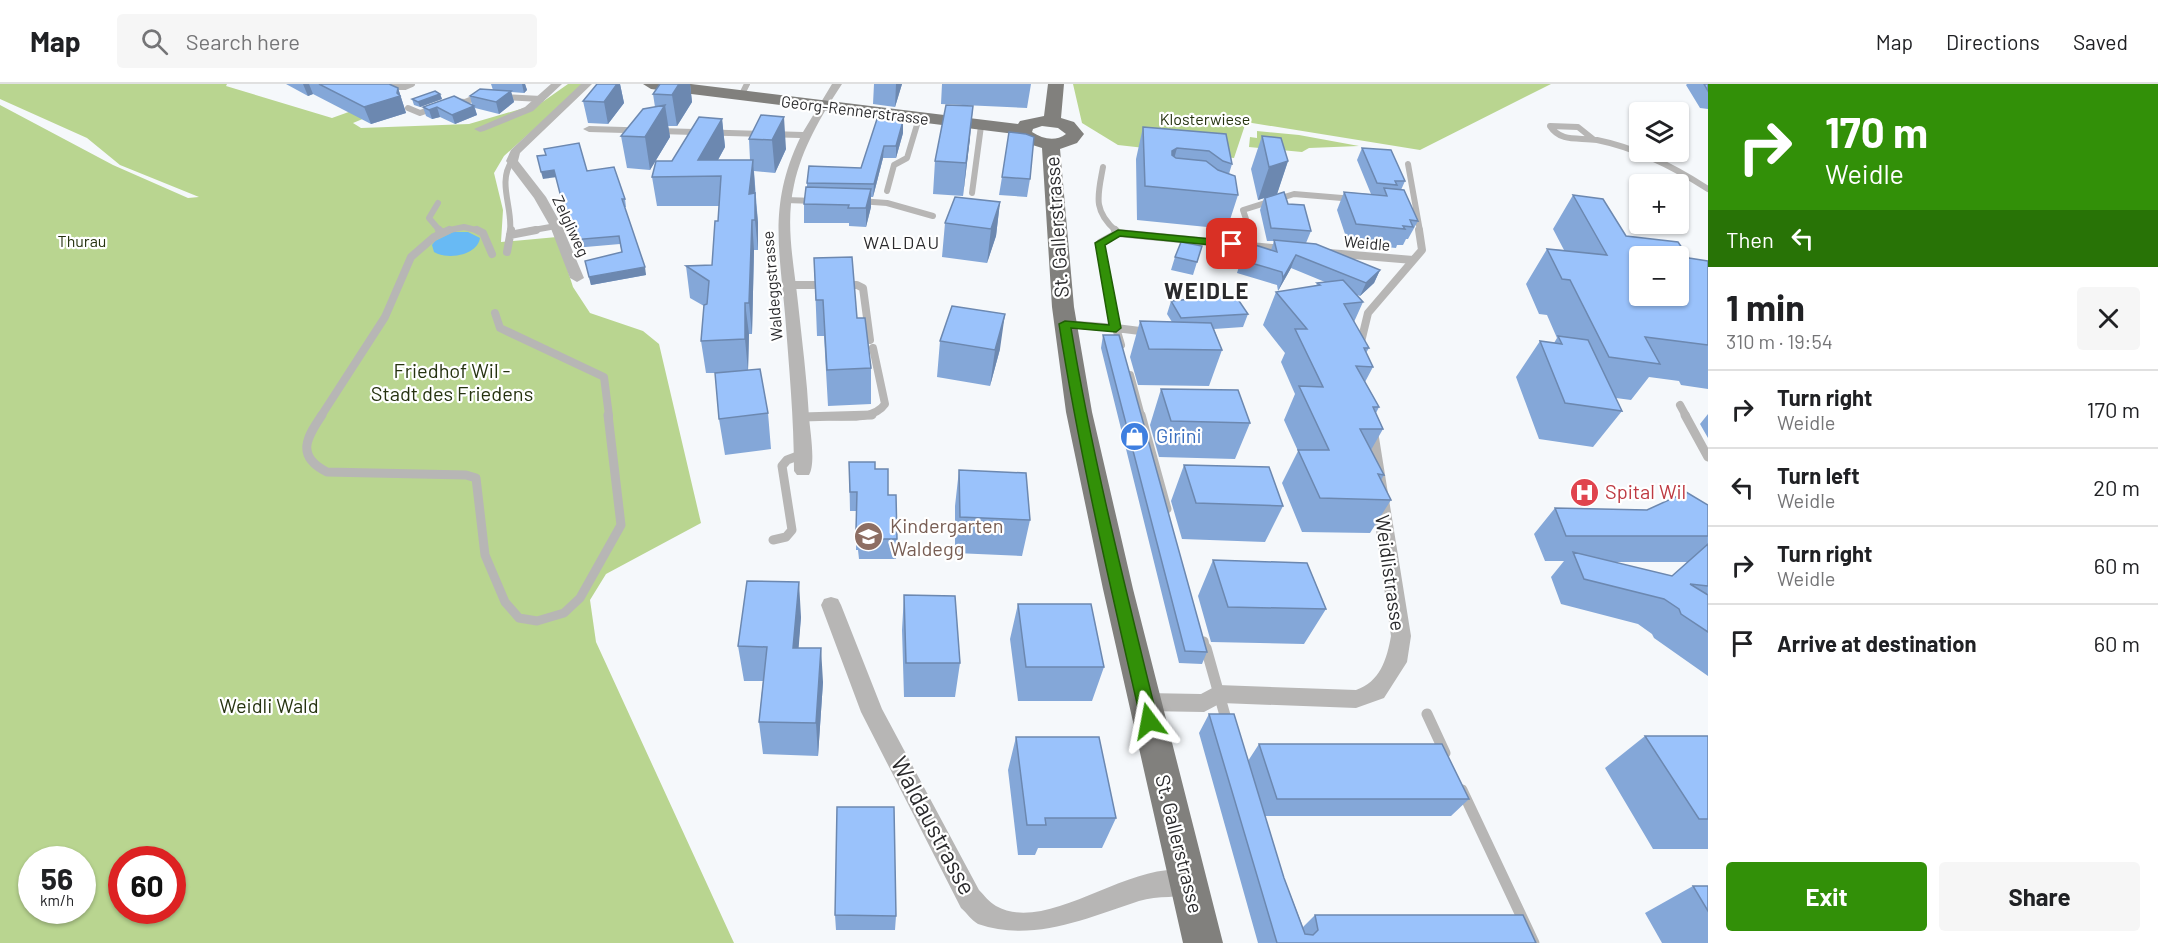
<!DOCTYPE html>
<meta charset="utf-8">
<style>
:root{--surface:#fff;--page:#f6f6f6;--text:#202124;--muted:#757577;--line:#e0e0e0;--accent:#329008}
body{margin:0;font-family:Barlow,sans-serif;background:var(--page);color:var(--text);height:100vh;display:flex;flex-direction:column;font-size:22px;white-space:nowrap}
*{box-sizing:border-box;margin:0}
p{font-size:20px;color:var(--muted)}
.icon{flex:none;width:33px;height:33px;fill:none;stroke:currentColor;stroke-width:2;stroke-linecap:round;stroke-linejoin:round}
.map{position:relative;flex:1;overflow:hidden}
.details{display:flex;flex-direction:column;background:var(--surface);width:450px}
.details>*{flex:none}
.top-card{background:#329008;color:#fff;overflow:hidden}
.tools{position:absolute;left:1629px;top:18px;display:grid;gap:12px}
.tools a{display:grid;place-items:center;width:60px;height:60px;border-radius:6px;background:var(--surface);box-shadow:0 2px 4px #0004;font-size:30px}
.speed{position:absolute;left:18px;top:762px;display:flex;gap:12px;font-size:30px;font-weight:700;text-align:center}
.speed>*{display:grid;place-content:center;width:78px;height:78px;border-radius:50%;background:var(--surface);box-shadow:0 2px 4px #0004;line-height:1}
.speed small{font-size:15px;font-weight:400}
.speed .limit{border:9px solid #d22;background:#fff;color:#111}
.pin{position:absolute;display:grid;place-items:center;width:51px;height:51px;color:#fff;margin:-26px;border-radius:12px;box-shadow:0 3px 9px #0006}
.me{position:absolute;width:66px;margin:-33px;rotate:347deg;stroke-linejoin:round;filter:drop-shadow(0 0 4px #0008)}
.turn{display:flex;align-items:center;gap:21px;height:126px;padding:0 18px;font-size:27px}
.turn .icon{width:78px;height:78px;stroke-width:2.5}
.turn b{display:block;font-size:42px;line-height:51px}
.then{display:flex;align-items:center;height:57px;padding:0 18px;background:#0003;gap:12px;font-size:22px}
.round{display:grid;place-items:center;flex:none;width:63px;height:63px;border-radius:6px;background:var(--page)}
.headline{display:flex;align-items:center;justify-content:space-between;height:102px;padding:0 18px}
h1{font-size:36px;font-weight:700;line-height:45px}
.primary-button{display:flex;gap:12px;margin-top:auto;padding:12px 18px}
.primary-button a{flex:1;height:69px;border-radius:6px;background:var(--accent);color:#fff;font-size:24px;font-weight:700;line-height:69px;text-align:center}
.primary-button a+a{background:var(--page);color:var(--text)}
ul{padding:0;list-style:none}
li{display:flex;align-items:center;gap:18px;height:78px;padding:0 18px;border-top:2px solid var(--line)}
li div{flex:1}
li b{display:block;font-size:22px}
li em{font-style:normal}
header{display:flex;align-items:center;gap:36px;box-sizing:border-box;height:84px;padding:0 30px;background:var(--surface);border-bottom:2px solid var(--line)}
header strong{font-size:28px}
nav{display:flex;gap:33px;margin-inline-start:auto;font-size:21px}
.search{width:420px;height:54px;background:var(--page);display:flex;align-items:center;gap:15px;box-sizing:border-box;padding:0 21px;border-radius:6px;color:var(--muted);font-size:22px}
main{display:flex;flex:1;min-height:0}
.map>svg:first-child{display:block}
.green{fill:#b9d590;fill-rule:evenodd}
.water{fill:#68baf4}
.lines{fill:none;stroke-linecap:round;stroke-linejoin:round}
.lane-far3{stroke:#b7b6b5;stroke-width:6}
.lane-far2{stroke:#b7b6b5;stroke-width:8}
.lane-far1{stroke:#b7b6b5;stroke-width:9}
.lane{stroke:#b7b6b5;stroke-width:11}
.street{fill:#b7b6b5;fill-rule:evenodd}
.primary{fill:#81807d;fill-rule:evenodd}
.wall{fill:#84a7d8;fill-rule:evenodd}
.shaded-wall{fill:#6c88b0}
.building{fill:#9ac2fb;stroke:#6c88b0;stroke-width:1.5;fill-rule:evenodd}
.route{fill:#329008;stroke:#205e05;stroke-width:1.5}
.labels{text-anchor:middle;stroke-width:4.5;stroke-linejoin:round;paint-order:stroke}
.far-street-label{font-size:16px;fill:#2a2a2c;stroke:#fff}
.far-park-label{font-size:16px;fill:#263310;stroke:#fff}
.far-quarter-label{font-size:18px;letter-spacing:1.5px;fill:#2a2a2c;stroke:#fff}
.street-label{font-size:20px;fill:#2a2a2c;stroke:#fff}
.park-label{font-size:20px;fill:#263310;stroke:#fff}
.shop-label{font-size:20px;fill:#366cbe;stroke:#fff;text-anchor:start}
.health-label{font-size:20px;fill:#be3a42;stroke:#fff;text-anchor:start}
.education-label{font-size:20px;fill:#785e54;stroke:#fff;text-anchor:start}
.far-district-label{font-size:22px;font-weight:bold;letter-spacing:1.5px;fill:#2a2a2c;stroke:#fff}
.near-street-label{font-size:24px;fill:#2a2a2c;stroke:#fff}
</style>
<header>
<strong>Map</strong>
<div class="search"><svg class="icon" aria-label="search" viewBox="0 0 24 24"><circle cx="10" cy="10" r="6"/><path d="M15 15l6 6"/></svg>Search here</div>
<nav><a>Map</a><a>Directions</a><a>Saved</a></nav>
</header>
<main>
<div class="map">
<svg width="1708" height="859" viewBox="0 0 1708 859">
<rect width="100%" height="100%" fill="#f5f8fb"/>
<path class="green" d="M0 0H227L226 2 332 34 382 16 377 29 353 39 361 44 469 40 541 19 568 0H584L504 72 494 89 503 126 501 158 557 153 573 203 590 229 643 247 659 260 701 439 606 490 590 516 596 558 734 859H0V21L113 81 188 114 199 113 120 81 87 54 0 15ZM32 776H82V826H32ZM122 776H172V826H122Z
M1073 0H1551L1420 66 1246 38 1234 74 1118 61 1082 39Z
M1257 47 1299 51 1359 62 1309 64 1302 68 1249 63 1250 53 1257 54Z"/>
<path class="water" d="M453 148H468L480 154C477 172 447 176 434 168L432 161 435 157Z"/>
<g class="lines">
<path class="lane-far3" d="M386 3H405L412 0
M741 12 747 0
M502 13 541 15
M452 17 465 18 482 11
M408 24 420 29 434 24
M1593 55 1578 43 1550 42C1561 59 1579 53 1597 56 1637 64 1674 83 1708 105
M1408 80 1420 147
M1103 83C1098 111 1092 126 1116 147
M887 107 894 81 907 74 919 34
M972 109 981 42
M785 116 816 117
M859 117 887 119 933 132
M438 119 429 134 440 147
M445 147 464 143 480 147
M510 147C513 124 497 98 512 77
M528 147 556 142
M1250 147 1243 126 1294 110 1354 115"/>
<path class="lane-far2" d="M439 146 441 149
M477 146 483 149 492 170
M1115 146 1118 149
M1249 146 1254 162
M510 151 536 146
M507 168 511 146
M1329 169 1413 176
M789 201H825
M842 201H857L863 204 870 256
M495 229 500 244 604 293 609 332
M1066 240 1116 244 1100 159 1118 149 1282 165
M1121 261 1116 244 1148 248
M1360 262 1368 229 1422 166 1419 146
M1130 291 1141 332
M1680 321 1686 332
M321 332 385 233 411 173 434 153 449 146
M821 332C840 332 873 338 885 320L873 264"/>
<path class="lane-far1" d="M322 331C307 353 295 372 327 388L466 391 476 394 485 471 505 518 519 534 537 537 564 529 580 514 621 441 608 331
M1141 331 1167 425
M1685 331 1708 373
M802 333 872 331
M773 456 786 453 792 446 782 382 787 376 803 370
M1204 557 1206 566"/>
<path class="lane" d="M1206 564 1228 642
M1427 630 1445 669
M1462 706 1534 859"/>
<path class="street" d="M551 0H562L533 27 484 47 480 48 474 45 525 23Z
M581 0H592L520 69 518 77 546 113 562 142 584 194 577 198 570 194 550 142 534 114 506 77 511 66Z
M832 0H842C821 32 802 64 794 101 785 141 794 180 798 219 802 257 807 295 809 333 810 346 816 380 809 391H797L794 387C794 335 789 283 785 230 779 163 769 119 800 54L589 48 583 45 589 42 803 48Z
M1369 336 1375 337 1377 341 1411 552 1407 578 1384 614 1356 624 1221 619 1204 628 1145 627 1137 625 1134 618 1137 611 1145 609 1201 610 1218 601 1356 606C1380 598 1387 575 1391 552L1361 341 1363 337Z
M831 513 838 515 841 521 882 625 979 806C984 811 989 818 996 822 1050 853 1140 766 1198 790L1201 799 1198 808C1180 815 1158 811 1139 817 1087 834 1032 859 978 840 971 836 967 829 961 824L861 628 821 521 824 515Z"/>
<path class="primary" d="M643 0H691L1018 40 1020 37 1044 32 1048 0H1064L1061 34 1074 38 1084 50 1077 59 1060 65 1074 223 1092 328 1133 505 1223 859H1183L1103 505 1066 328 1052 223 1042 64 1023 58 1015 50 651 5ZM1042 42 1058 44 1066 50C1055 58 1043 55 1032 48L1033 45Z"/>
</g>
<path class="wall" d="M286 0H389L398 4 406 29 371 40 313 10 308 12Z
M491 0H525L527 6 524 9 511 8 514 18 499 30 475 24 477 31 455 40 440 33 432 35 426 32 423 23 472 21 470 12 493 6Z
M597 0H620L624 19 608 40 588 39 583 17Z
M660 0H690L692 18 677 42H668L670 53 650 86 627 84 621 52 655 23 653 10Z
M874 0H902L895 23 873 20Z
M942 0H1031L1027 24 941 20Z
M1687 0H1708V25L1700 24 1686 1Z
M440 10 442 15 420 23 414 21 412 15Z
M1666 24 1686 29 1685 61 1681 67 1678 66V28H1664Z
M761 31 786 65 775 89 754 87 758 139V166H754L752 250H749L748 286 768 329 771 365 725 371 719 335 722 289H706L701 257 704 222 690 214 686 182 712 181 718 137 719 122H657L652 93 722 35 725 63 718 76H750L749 55Z
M903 37V49L896 74H883L873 113H871V123L866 143 849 142V139H804V120L807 103V99L861 84Z
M1143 43 1226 50 1232 80 1229 90 1238 111 1227 145 1137 136 1136 75Z
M1262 52 1288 77 1277 110 1288 120 1311 147 1306 159 1380 186 1374 199 1360 212 1357 211 1363 218 1354 238 1369 264 1366 269 1373 283 1365 298 1379 323 1376 329 1383 345 1371 366 1384 391 1381 396 1391 416 1370 449 1302 448 1282 399 1298 367 1284 336 1295 310 1281 278 1285 269 1263 241 1276 208 1316 202 1317 199 1325 198 1291 184 1278 207 1277 201 1237 189 1241 176 1271 166 1274 157H1267L1260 126 1264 114 1258 116 1251 85Z
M970 54 963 112 933 110 935 77Z
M1362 64 1405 97 1401 106 1418 137 1408 155H1406L1403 161H1397L1396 164 1348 159 1337 126 1344 108 1371 110 1357 76Z
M587 87 625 115 626 123H624L646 191 591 201 585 177 622 168 620 160 574 164 556 93 543 95Z
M1002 93 1030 95 1027 113 999 111Z
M1573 111 1626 152 1689 174 1708 177V305L1681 301 1679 297 1649 293 1631 316 1616 314 1622 327 1593 363 1539 355 1516 293 1540 257 1554 259 1557 254 1547 231 1539 230 1526 200 1547 165 1564 166 1553 145Z
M1000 118 996 152 987 179 942 173 945 139Z
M1202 162 1193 191 1171 186 1175 173Z
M814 174 857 234 871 284V320L828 322 824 252H817Z
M1171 217 1248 230 1243 243 1214 245 1222 266 1209 302 1138 301 1130 273 1140 237 1172 238 1167 230Z
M1103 251 1207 568 1202 580 1179 579 1101 264Z
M940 257 1000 265 990 302 937 293Z
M1161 305 1250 339 1235 375 1159 373 1150 341Z
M1708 330V354L1700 340Z
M849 378 875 385 897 455 896 475H859L858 466H856L857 427H850Z
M1184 381 1283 422 1265 458 1182 455 1171 417Z
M959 386 1030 436 1022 472 955 469V422Z
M1708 421V592L1654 554 1652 550 1638 540 1561 520 1551 493 1564 477H1545L1534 450 1555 424 1647 426ZM1613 478H1688L1672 492Z
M1213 476 1326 525 1304 560 1211 558 1198 512Z
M904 511 960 579 955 613H904L902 546Z
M1018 520 1104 583 1092 617H1018L1010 555Z
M801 533 798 564 823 598 818 672 763 670 759 638 763 597H744L738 562Z
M1209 630 1248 677 1259 660 1469 715 1451 732H1265L1284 794 1303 843 1315 831 1536 859H1258L1199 649Z
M1645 652H1708V765H1653L1605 684Z
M1016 653 1116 734 1102 764H1038L1035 771H1018L1008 686Z
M1693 802H1708V859H1662L1645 829Z
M835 831 896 832 895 846H836Z"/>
<path class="shaded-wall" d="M303 0H309L313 10 308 12Z
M522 0H525L527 6 524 9Z
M617 0H620L624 19 608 40 604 18Z
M679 0H690L692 18 677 42 672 11Z
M896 0H902L895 23Z
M398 4 406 29 371 40 364 23Z
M511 7 514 18 499 30 496 18Z
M440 10 442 15 420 23 418 18Z
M665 21 670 53 650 86 645 53Z
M474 22 477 31 455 40 452 31Z
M973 22 970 54 963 112 966 79Z
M437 23 440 33 432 35 429 26Z
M784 33 786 65 775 89 772 56Z
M722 35 725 63 709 92 698 76Z
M903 37V49L896 74V62Z
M884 62 883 74 873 113 874 100Z
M1177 64 1168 97 1172 67Z
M753 76 755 105 752 136 754 166 752 250 749 219V110Z
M1288 77 1277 110 1258 116 1269 83Z
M554 86 556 93 543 95 541 88Z
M871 105V123L866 143V124Z
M755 109 758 139V166L755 136Z
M1000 118 996 152 987 179 991 145Z
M1296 171 1291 184 1278 207 1283 194Z
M645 183 646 191 591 201 589 193Z
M1380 186 1374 199 1360 212 1366 199Z
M745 219 749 250 748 287 745 255Z
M1005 230 1000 265 990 302 995 266Z
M799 498 801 533 796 598 793 564Z
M821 564 823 598 818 672 816 639Z"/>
<path class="building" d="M319 0H389L398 4 397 9 400 12 364 23Z
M597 0H617L604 18 583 17Z
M660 0H679L672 11 653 10Z
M1704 0H1708V7Z
M480 5 511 7 496 18 470 12Z
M435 7 440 10 418 18 412 15Z
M454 12 474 22 452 31 437 23 429 26 423 23Z
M665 21 645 53 621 52 643 25Z
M946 21 973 22 966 79 935 77Z
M1666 24 1686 29 1685 61 1678 60V28H1666Z
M761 31 784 33 772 56 749 55Z
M699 33 722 35 698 76H753L749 110 755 109V136H752L749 219H745V255L701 257 704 221 707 220 709 197 686 182 712 181 715 137H718L721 92 652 93 656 77H672Z
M877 35 903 37 896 62H884L874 100 807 99 809 82 861 84Z
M1143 43 1226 50 1232 80 1223 77 1209 67 1177 64 1172 67V71L1176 74 1206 77 1218 86 1235 92 1238 111 1145 102Z
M1009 48 1026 50 1034 53 1030 95 1002 93Z
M1262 52 1281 54 1288 77 1269 83Z
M579 59 587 87 614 83 625 115H622L645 183 589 193 585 177 622 168 619 152 572 156 554 86 541 88 537 72 546 71 544 65Z
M1362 64 1391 66 1405 97H1395L1397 101 1377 99Z
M806 103 871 105 866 124H848L849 121 804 120Z
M1384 104 1404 106 1418 137 1410 136 1413 143 1403 142 1405 145 1356 140 1344 108 1387 112Z
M1284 108 1288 120 1304 121 1311 147 1271 144 1265 114Z
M1573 111 1603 115 1626 152 1678 158 1689 174 1708 177V261L1645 253 1660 280 1609 273 1570 196 1562 195 1547 165 1607 171ZM1640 172H1678V212H1640Z
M955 113 1000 118 991 145 945 139Z
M1274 156 1316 160 1380 186 1366 199 1296 171 1283 194 1282 188 1241 176 1252 160 1277 168Z
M1181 158 1202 162 1197 178 1175 173Z
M852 173 857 234H865L871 284 827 286 823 216H816L814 174Z
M1343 196 1363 218 1344 220 1369 264H1364L1373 283 1356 282 1379 323H1373L1383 345H1360L1384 391 1378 390 1391 416 1320 414 1298 366H1329L1299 302 1323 303 1295 245H1307L1276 208 1320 201 1317 199Z
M1235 211 1248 230 1181 234 1171 217Z
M952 222 1005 230 995 266 940 257Z
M1140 237 1211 239 1222 266 1149 265Z
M1103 251H1119L1207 568 1185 567Z
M1558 252 1588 256 1622 327 1565 319 1540 257 1562 260Z
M760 285 768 329 719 335 715 289Z
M1161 305 1238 306 1250 339 1171 337Z
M849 378H875V385H888V411H896L897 455H859V446H856L857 408H850Z
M1184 381 1269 383 1283 422 1196 419Z
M959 386 1026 389 1030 436 960 433Z
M1686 408 1708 421V452H1566L1555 424 1647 426Z
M1708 460V502L1690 500 1708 511V548L1681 530 1679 525 1664 515 1584 495 1573 468 1672 492Z
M1213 476 1307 479 1326 525 1228 523Z
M747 497 799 498 793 564H821L816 639 759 638 767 563 738 562Z
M904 511 955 512 960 579H906Z
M1018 520H1091L1104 583H1026Z
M1209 630H1234L1284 794 1305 850 1313 851 1318 846 1315 831H1523L1536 859H1277Z
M1645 652H1708V735H1699Z
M1016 653H1099L1116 734H1045L1046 741H1027Z
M1259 660H1442L1469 715H1277Z
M837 723H894L896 832 835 831Z
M1693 802H1708V827Z"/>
<path class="route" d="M1118 146 1232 157 1236 160 1232 163 1120 152 1105 161 1121 244 1116 248 1071 244C1093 377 1126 506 1158 637L1155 642 1149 644 1144 642 1141 637C1111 505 1080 374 1059 240L1065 237 1109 241 1095 159Z"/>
<defs>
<symbol id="shop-disc" viewBox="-11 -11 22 22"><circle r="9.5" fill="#3f7fe0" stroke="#fff"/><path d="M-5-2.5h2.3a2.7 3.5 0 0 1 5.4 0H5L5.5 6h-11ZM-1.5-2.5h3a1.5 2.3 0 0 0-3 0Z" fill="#fff"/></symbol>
<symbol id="hospital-disc" viewBox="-11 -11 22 22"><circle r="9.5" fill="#e0444e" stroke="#fff"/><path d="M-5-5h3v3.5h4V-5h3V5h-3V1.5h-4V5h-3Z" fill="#fff"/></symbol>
<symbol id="school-disc" viewBox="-11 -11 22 22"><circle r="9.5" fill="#8d6e63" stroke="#fff"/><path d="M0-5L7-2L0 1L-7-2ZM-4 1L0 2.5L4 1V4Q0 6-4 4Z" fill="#fff"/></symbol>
</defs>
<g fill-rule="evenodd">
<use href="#shop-disc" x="1118" y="336" width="33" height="33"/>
<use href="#hospital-disc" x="1568" y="392" width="33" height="33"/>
<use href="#school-disc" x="852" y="436" width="33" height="33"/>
</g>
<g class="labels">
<g class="far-street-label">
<text transform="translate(855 26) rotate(7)" y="6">Georg-Rennerstrasse</text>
<text transform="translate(571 142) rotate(65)" y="6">Zelgliweg</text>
<text transform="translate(1367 159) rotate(5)" y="6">Weidle</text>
<text transform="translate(772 202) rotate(-95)" y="6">Waldeggstrasse</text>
</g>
<g class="far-park-label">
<text x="1205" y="41">Klosterwiese</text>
<text x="82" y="163">Thurau</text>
</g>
<g class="far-quarter-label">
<text x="902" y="165">WALDAU</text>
</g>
<g class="street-label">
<text transform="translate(1057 143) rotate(-94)" y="7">St. Gallerstrasse</text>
<text transform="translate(1390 489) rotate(82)" y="7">Weidlistrasse</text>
<text transform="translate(1179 760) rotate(76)" y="7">St. Gallerstrasse</text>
</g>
<g class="park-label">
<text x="452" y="294">Friedhof Wil -<tspan x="452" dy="23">Stadt des Friedens</tspan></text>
<text x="269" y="629">Weidli Wald</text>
</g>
<g class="shop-label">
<text x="1156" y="359">Girini</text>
</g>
<g class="health-label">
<text x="1605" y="415">Spital Wil</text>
</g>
<g class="education-label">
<text x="890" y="449">Kindergarten<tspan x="890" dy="23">Waldegg</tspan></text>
</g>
<g class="far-district-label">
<text x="1207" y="215">WEIDLE</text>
</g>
<g class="near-street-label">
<text transform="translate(933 742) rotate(62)" y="8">Waldaustrasse</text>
</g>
</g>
</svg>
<div class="tools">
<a><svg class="icon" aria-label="layers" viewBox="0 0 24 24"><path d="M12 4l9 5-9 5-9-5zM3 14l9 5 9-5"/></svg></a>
<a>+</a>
<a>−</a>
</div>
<div class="speed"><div>56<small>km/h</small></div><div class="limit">60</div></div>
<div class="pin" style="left:1232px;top:160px;background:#d93025"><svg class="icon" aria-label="arrive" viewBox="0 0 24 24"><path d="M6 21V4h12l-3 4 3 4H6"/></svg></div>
<svg class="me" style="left:1149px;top:637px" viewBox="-20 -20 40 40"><path d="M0-17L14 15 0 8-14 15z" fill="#329008" stroke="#fff" stroke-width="4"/></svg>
</div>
<section class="details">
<div class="top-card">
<div class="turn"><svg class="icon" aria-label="right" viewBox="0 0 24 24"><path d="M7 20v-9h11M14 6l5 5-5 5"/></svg><div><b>170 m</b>Weidle</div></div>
<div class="then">Then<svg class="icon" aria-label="left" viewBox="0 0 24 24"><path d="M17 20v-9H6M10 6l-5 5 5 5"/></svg></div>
</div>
<div class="headline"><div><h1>1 min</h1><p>310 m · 19:54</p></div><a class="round"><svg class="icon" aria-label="close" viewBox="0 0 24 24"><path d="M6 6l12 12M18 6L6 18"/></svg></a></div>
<ul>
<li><svg class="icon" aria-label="right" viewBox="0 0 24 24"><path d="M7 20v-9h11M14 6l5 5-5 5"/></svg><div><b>Turn right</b><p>Weidle</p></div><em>170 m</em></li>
<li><svg class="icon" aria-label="left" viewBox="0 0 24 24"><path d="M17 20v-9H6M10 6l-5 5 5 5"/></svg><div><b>Turn left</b><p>Weidle</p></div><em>20 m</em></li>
<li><svg class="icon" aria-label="right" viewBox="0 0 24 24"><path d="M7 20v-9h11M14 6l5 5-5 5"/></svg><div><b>Turn right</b><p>Weidle</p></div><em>60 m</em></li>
<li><svg class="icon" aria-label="arrive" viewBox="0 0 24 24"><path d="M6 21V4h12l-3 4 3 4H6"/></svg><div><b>Arrive at destination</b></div><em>60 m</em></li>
</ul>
<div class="primary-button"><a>Exit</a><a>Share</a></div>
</section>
</main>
